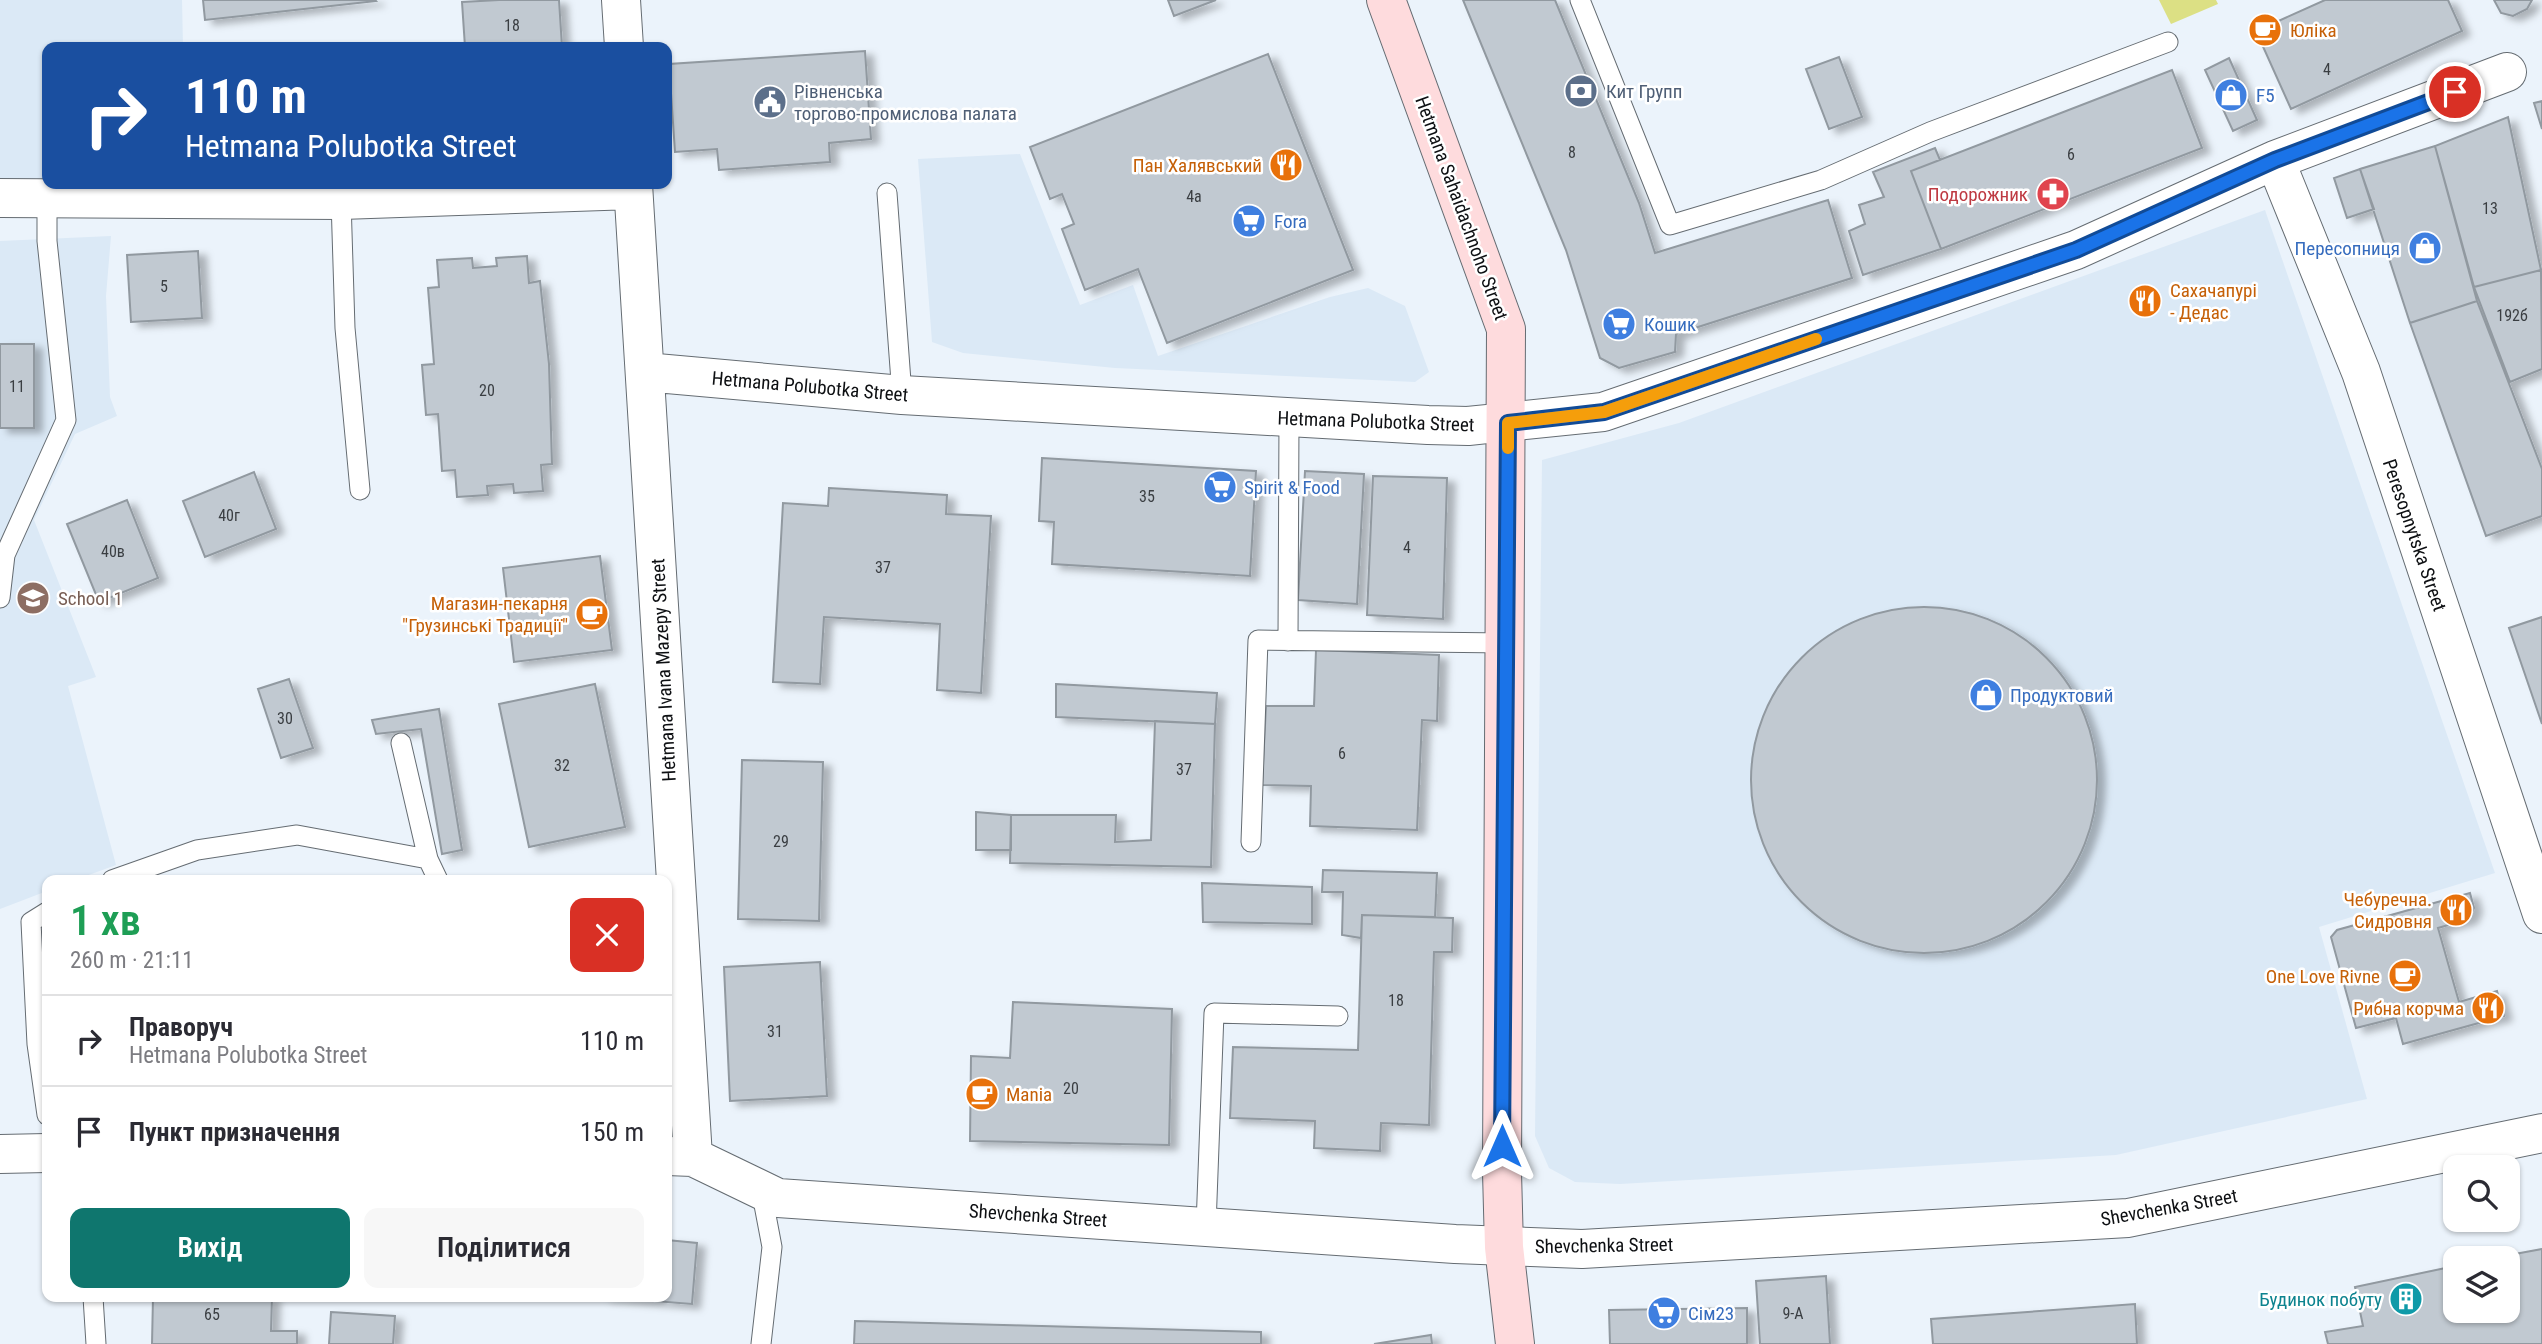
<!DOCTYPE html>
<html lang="uk">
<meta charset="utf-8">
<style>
:root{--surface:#fff;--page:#f7f7f7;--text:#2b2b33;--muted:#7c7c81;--line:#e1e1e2;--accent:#0f766e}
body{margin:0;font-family:"Roboto Condensed",sans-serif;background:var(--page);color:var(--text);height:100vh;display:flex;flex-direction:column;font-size:26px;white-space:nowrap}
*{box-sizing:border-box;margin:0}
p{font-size:23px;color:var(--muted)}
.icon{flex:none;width:38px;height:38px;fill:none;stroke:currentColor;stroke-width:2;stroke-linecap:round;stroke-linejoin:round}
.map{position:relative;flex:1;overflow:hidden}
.sheet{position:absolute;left:42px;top:875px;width:630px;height:427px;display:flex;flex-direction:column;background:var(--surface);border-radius:14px;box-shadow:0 2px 5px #0004}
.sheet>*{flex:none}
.top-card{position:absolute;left:42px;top:42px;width:630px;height:147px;border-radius:14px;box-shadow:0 2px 5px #0004;background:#1a4fa0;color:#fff;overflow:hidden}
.buttons{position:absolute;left:2443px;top:1155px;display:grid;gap:14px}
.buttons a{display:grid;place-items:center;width:77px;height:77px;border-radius:14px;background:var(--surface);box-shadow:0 2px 5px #0004;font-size:35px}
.pin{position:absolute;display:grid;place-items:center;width:60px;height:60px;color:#fff;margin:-30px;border:4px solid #fff;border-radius:50%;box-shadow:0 2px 7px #0007}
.me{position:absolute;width:77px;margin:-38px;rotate:0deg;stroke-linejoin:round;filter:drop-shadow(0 0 5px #0008)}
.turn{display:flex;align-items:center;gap:24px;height:147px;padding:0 28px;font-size:32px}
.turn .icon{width:91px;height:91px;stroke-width:2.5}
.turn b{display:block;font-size:49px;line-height:60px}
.round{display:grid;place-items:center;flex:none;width:74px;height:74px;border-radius:14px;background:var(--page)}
.head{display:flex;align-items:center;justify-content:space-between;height:119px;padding:0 28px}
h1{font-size:42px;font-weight:600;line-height:52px;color:#1e9e55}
.action{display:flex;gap:14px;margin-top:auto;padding:14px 28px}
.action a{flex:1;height:80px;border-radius:14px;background:var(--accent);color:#fff;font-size:28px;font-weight:600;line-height:80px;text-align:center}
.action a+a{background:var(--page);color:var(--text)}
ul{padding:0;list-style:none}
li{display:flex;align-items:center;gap:21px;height:91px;padding:0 28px;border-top:2px solid var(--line)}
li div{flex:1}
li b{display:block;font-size:26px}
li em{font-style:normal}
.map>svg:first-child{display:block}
.built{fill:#dbe9f6}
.green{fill:#dce084}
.building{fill:#c1c9d1;stroke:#9199a0;stroke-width:2;filter:url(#shadow)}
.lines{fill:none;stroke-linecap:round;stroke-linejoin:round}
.lane-casing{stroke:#656c72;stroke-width:21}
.street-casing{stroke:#656c72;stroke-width:40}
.secondary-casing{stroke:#656c72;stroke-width:40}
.lane{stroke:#fff;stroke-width:19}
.street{stroke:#fff;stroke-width:38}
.secondary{stroke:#fedbdd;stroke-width:38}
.route-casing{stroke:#114b97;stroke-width:18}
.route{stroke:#1a73e8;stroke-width:12}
.slow{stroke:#f59e0b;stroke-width:12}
.labels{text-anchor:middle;stroke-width:5;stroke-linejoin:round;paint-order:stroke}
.number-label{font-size:16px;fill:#3a3e42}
.food-label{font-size:19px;fill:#c56008;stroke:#fff;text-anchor:end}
.service-label{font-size:19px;fill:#4e5e75;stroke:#fff;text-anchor:start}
.shop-label{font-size:19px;fill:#366cbe;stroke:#fff;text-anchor:start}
.health-label{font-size:19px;fill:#be3a42;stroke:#fff;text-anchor:end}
.street-label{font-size:19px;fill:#0d0f12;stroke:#fff}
.education-label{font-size:19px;fill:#785e54;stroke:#fff;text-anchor:start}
.culture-label{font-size:19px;fill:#0d838f;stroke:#fff;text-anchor:end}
</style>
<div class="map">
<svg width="2542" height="1344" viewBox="0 0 2542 1344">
<defs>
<filter id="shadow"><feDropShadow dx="8" dy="4.5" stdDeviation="3.5" flood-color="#0004"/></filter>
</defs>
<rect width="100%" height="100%" fill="#ebf3fb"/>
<path class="built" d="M0 0H182L183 47H47V179H0Z
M1020 154 1080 305 1133 285 1158 356 1330 297 1368 288 1405 306 1429 372 1415 382 1115 368 963 353 932 342 918 159Z
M2265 210 2495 873 2319 927 2367 1099 2116 1155 1620 1184 1575 1182 1549 1168 1535 1136 1542 460 1679 423Z
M111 236 106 296 110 397 117 416 75 434 34 520 96 677 68 686 116 865 75 880H47V891L0 909V241Z"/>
<path class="green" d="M2159 0H2216L2218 4 2171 24Z"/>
<path class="building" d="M203 0H375L376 1 205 20Z
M499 0H559L562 47H465L462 2Z
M1168 0H1216L1174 16Z
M1463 0H1555L1639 203 1655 253 1828 200 1852 278 1676 334 1675 352 1619 368 1600 358 1566 250Z
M2325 0H2448L2462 31 2291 109 2256 31Z
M2494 0H2532L2527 9 2513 16 2501 13Z
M865 51 871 139 829 143 830 162 719 170 717 149 675 152 669 64Z
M1268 54 1353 270 1167 343 1138 269 1085 290 1062 229 1074 224 1062 194 1050 199 1030 147Z
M1839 57 1862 117 1829 129 1806 69Z
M2229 58 2257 120 2233 131 2205 70Z
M2172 70 2202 148 1941 249 1911 171Z
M2542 101V129L2534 103Z
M2508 117 2541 270 2474 287 2435 146Z
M2435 146 2477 301 2410 323 2360 169Z
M1935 148 1940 160 1911 171 1941 249 1863 275 1849 231 1865 224 1859 205 1884 197 1873 172Z
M2360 169 2374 209 2347 218 2334 178Z
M198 251 202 318 131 322 127 255Z
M527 256 529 283 540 281 549 364 552 464 541 465 543 491 514 493 513 484 487 486 488 495 457 497 455 470 442 471 438 414 426 415 422 365 434 364 428 288 439 287 437 260 472 258 473 268 497 266 496 258Z
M2541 270 2542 369 2510 382 2474 287Z
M2477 301 2542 469V516L2486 536 2410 323Z
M0 344H34V428H0Z
M1042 458 1256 471 1250 576 1052 564 1054 522 1039 521Z
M1305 471 1364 474 1357 604 1298 600Z
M254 472 276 529 205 557 183 501Z
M1373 476 1447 478 1443 619 1367 615Z
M829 488 947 495 946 514 991 516 981 693 937 690 940 624 824 617 820 684 773 682 783 503 828 506Z
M127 500 158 578 99 602 67 524Z
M600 556 612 650 514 662 503 568Z
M1751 780a173 173 0 1 1 346 0a173 173 0 1 1-346 0Z
M2542 617V724L2509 628Z
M1316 650 1439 655 1437 721 1422 720 1417 830 1310 826 1311 786 1262 785 1266 706H1314Z
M289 679 313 748 281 758 258 689Z
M595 684 625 827 529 847 499 704Z
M1056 684 1217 693 1215 724 1056 717Z
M439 709 462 850 442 854 421 729 376 734 372 720Z
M1155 721 1215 724 1211 867 1010 863 1011 815H1116L1115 842 1151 840Z
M742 760 823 762 819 921 738 919Z
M976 812 1011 815V850H976Z
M1323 870 1437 873 1435 917 1362 915 1361 938 1342 935 1343 892H1322Z
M1202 883 1312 887V924L1203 922Z
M2470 893 2474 908 2469 919 2438 928 2459 1002 2497 991 2504 1016 2403 1044 2396 1018 2356 1028 2331 937 2337 930Z
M1362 915 1453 918 1452 952H1434L1429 1125 1381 1123 1380 1151 1314 1148 1315 1121 1230 1118 1233 1047 1358 1050Z
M820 962 827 1096 730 1101 724 967Z
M1013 1002 1172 1009 1169 1145 970 1141 971 1056 1010 1058Z
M667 1240 697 1243 692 1304 602 1297H667Z
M2542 1249V1344H2328L2325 1332 2363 1326 2355 1287 2455 1266V1311H2508V1258H2493Z
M1826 1276 1830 1344H1760L1756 1281Z
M153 1297H272L271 1331H297V1344H152Z
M2135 1304 2137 1344H1933L1931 1319Z
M1747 1308V1344H1610L1609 1310Z
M331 1312 395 1316 393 1344H329Z
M855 1321 1261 1332V1344H854Z
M1431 1335 1432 1344H1374Z"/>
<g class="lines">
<defs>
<path id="lane" d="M1580 0 1670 225 1821 180 1930 132 2168 42
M887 193 902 395
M341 200 345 328 360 490
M0 598 5 555 66 420 47 241V198
M1288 641 1289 419
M401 743 428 859 438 880
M1251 842 1258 640 1506 643
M112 880 197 850 297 835 428 859
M47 912 31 922 37 1044 47 1115
M761 1189 772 1247 761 1344
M1206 1226 1214 1013 1338 1016
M93 1297 96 1344"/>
<path id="street" d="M621 0 624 47
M2275 160 2361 372 2542 914
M633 184 693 1157
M0 198 341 200 633 190
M645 372 902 395 1428 425 1468 426 1603 412 2076 250 2275 160 2507 72
M0 1154 47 1153
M667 1156 693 1157 778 1198 1455 1244 1582 1249 2128 1218 2542 1133"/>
<path id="secondary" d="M1386 0 1506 329 1502 1172 1504 1247 1515 1344"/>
</defs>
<use href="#lane" class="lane-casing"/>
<use href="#street" class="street-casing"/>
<use href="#secondary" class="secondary-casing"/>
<use href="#lane" class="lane"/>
<use href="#street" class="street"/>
<use href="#secondary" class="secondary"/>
</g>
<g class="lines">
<defs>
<path id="route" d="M1502 1146 1508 423 1604 412 2076 250 2275 160 2455 92"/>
</defs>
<use href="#route" class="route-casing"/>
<use href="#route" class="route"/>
<path class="slow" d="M1508 448V423L1604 412 1816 339"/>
</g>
<defs>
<symbol id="cafe-disc" viewBox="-11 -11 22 22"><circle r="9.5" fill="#e8710a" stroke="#fff"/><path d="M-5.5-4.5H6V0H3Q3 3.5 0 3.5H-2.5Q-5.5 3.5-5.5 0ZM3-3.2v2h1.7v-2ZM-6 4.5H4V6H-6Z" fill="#fff"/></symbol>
<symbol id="bank-disc" viewBox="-11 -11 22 22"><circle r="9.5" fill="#5c6f8a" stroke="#fff"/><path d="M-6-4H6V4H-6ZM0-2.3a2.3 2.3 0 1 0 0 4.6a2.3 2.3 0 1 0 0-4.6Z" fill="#fff"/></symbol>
<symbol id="shop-disc" viewBox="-11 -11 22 22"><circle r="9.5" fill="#3f7fe0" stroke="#fff"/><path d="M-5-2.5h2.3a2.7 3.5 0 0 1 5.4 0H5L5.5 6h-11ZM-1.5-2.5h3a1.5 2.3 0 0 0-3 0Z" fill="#fff"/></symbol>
<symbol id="civic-disc" viewBox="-11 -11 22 22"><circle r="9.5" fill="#5c6f8a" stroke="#fff"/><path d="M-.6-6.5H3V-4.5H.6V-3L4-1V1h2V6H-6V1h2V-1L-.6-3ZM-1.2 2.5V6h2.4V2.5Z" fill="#fff"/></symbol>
<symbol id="restaurant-disc" viewBox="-11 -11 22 22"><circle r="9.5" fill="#e8710a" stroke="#fff"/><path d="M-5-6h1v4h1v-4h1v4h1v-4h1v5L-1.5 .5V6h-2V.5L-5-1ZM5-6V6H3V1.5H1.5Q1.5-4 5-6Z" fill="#fff"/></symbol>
<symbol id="pharmacy-disc" viewBox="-11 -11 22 22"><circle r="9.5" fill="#e0444e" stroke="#fff"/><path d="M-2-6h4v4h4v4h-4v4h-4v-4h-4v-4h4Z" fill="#fff"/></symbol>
<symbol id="supermarket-disc" viewBox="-11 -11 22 22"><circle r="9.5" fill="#3f7fe0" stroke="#fff"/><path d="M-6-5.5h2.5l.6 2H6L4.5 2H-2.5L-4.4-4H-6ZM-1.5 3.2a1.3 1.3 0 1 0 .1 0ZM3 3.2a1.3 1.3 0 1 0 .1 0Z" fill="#fff"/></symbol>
<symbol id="school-disc" viewBox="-11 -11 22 22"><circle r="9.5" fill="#8d6e63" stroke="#fff"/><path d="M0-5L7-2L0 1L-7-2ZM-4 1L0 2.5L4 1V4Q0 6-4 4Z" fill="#fff"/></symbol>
<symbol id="building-disc" viewBox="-11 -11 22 22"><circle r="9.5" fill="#0f9aa8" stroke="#fff"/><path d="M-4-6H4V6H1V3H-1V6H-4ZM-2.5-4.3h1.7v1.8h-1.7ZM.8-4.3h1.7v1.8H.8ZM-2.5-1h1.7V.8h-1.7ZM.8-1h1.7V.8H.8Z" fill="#fff"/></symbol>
</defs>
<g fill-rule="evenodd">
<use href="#cafe-disc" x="2246" y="11" width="38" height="38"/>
<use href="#bank-disc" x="1562" y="72" width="38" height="38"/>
<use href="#shop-disc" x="2212" y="76" width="38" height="38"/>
<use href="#civic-disc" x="751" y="83" width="38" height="38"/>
<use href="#restaurant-disc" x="1267" y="146" width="38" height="38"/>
<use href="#pharmacy-disc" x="2034" y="175" width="38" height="38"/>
<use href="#supermarket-disc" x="1230" y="202" width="38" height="38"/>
<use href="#shop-disc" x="2406" y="229" width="38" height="38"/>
<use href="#restaurant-disc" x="2126" y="282" width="38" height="38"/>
<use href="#supermarket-disc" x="1600" y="305" width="38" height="38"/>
<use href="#supermarket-disc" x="1201" y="468" width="38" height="38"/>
<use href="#school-disc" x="14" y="579" width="38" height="38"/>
<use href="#cafe-disc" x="573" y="595" width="38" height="38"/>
<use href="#shop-disc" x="1967" y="676" width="38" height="38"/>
<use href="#restaurant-disc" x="2437" y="891" width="38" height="38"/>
<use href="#cafe-disc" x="2386" y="957" width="38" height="38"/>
<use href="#restaurant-disc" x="2469" y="989" width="38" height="38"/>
<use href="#cafe-disc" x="963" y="1075" width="38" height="38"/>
<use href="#building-disc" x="2387" y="1280" width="38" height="38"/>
<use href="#supermarket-disc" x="1645" y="1294" width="38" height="38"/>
</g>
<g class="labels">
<g class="number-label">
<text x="512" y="31">18</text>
<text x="2327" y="75">4</text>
<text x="1572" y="158">8</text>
<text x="2071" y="160">6</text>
<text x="1194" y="202">4а</text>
<text x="2490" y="214">13</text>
<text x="164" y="292">5</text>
<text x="2512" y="321">192б</text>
<text x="17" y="392">11</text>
<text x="487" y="396">20</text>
<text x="1147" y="502">35</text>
<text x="229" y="521">40г</text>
<text x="1407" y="553">4</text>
<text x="113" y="557">40в</text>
<text x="883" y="573">37</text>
<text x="285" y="724">30</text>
<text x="1342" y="759">6</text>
<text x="562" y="771">32</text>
<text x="1184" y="775">37</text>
<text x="781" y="847">29</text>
<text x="1396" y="1006">18</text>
<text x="775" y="1037">31</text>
<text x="1071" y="1094">20</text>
<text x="1793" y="1319">9-А</text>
<text x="212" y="1320">65</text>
</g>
<g class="food-label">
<text x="2290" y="37" text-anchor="start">Юліка</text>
<text x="1262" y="172">Пан Халявський</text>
<text x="2170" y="297" text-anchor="start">Сахачапурі<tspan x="2170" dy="22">- Дедас</tspan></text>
<text x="568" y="610">Магазин-пекарня<tspan x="568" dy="22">"Грузинські Традиції"</tspan></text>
<text x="2432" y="906">Чебуречна.<tspan x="2432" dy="22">Сидровня</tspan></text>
<text x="2380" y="983">One Love Rivne</text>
<text x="2464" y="1015">Рибна корчма</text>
<text x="1006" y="1101" text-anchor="start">Mania</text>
</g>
<g class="service-label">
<text x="794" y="98">Рівненська<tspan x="794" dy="22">торгово-промислова палата</tspan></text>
<text x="1606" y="98">Кит Групп</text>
</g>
<g class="shop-label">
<text x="2256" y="102">F5</text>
<text x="1274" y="228">Fora</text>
<text x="2400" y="255" text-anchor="end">Пересопниця</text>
<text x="1644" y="331">Кошик</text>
<text x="1244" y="494">Spirit &amp; Food</text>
<text x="2010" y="702">Продуктовий</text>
<text x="1688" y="1320">Сім23</text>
</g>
<g class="health-label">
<text x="2028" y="201">Подорожник</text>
</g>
<g class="street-label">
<text transform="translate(1462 208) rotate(70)" y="7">Hetmana Sahaidachnoho Street</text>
<text transform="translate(810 386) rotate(5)" y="7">Hetmana Polubotka Street</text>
<text transform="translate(1376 421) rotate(2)" y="7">Hetmana Polubotka Street</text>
<text transform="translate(2415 535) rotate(71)" y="7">Peresopnytska Street</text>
<text transform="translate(663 670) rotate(-93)" y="7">Hetmana Ivana Mazepy Street</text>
<text transform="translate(2169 1207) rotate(-10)" y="7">Shevchenka Street</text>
<text transform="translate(1038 1215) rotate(4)" y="7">Shevchenka Street</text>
<text transform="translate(1604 1245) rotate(-1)" y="7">Shevchenka Street</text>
</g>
<g class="education-label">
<text x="58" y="605">School 1</text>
</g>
<g class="culture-label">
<text x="2382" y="1306">Будинок побуту</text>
</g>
</g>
</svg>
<div class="buttons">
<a><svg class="icon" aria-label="search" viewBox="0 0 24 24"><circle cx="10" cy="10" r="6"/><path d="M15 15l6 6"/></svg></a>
<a><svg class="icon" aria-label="layers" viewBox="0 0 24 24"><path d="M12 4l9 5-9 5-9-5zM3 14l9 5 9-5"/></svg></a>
</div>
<div class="pin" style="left:2455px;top:92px;background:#d93025"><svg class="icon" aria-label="arrive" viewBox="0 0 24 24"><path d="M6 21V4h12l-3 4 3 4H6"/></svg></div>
<svg class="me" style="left:1502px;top:1146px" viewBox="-20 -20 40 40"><path d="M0-17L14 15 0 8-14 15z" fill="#1a73e8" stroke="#fff" stroke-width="4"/></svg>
<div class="top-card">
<div class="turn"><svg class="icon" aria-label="right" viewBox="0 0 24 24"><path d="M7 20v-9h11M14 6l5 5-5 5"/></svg><div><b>110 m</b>Hetmana Polubotka Street</div></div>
</div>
<section class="sheet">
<div class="head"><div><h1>1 хв</h1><p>260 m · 21:11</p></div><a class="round" style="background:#d93025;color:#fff"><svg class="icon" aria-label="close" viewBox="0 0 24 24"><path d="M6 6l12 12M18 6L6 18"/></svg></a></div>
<ul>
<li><svg class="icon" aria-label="right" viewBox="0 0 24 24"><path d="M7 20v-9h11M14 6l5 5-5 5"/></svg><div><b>Праворуч</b><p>Hetmana Polubotka Street</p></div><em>110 m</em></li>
<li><svg class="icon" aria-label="arrive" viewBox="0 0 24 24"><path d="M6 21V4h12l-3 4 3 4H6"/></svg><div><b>Пункт призначення</b></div><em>150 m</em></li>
</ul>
<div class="action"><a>Вихід</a><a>Поділитися</a></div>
</section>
</div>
